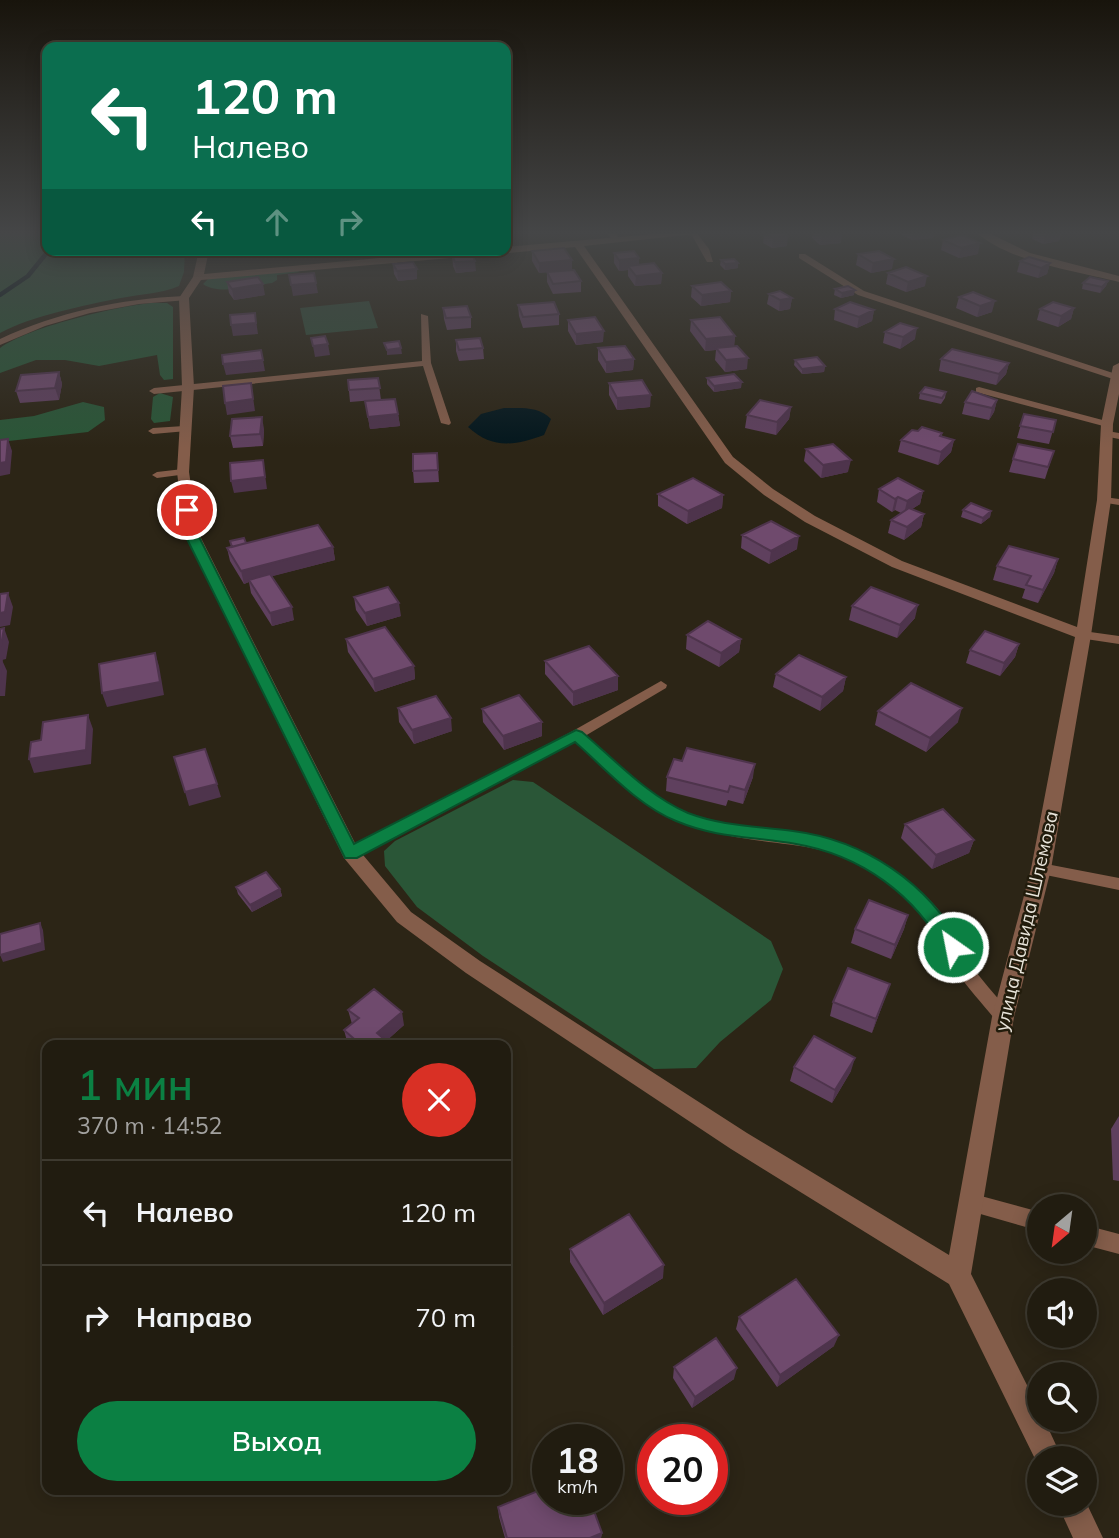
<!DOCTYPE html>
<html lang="ru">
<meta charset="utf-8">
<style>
:root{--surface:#211c10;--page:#292519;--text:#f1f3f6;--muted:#a2a19f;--line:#3e3a30;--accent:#0b8043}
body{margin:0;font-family:Mulish,sans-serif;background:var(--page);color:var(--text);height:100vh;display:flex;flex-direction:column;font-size:26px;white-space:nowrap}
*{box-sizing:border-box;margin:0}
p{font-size:23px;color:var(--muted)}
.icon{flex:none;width:38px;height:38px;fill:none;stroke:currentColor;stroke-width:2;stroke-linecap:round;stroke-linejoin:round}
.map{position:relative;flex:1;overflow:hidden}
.side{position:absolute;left:42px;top:1040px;width:469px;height:455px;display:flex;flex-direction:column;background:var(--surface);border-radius:14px;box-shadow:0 4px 18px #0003,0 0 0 2px var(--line)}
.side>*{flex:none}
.top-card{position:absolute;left:42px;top:42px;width:469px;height:214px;border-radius:14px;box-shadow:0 4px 18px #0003,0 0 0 2px var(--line);background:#0b6e4f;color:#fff;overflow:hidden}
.needle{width:46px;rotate:209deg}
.tools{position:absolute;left:1027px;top:1194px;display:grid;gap:14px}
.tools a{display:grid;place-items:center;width:70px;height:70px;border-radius:50%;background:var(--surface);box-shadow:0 4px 18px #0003,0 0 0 2px var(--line);font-size:35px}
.speed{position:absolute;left:532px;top:1424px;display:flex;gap:14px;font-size:35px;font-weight:700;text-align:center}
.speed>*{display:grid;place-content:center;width:91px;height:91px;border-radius:50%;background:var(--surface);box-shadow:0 4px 18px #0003,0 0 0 2px var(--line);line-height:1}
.speed small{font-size:18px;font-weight:400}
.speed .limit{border:10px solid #d22;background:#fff;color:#111}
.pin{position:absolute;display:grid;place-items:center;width:60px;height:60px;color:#fff;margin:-30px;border:4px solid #fff;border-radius:50%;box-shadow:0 2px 7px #0007}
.me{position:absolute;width:77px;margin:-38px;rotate:327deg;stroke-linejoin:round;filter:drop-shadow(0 0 5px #0008)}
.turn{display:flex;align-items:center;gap:24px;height:147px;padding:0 35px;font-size:32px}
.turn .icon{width:91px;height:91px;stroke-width:2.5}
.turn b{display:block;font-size:49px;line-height:60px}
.lanes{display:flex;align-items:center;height:66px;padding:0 35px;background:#0003;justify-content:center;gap:35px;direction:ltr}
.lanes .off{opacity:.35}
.round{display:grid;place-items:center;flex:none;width:74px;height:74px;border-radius:37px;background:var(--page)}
.summary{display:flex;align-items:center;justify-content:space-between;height:119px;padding:0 35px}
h1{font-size:42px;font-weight:600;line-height:52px;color:var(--accent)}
.cta{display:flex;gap:14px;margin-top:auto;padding:14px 35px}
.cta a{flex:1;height:80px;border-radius:42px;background:var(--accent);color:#fff;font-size:28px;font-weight:600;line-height:80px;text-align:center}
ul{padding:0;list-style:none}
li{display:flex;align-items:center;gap:21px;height:105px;padding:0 35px;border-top:2px solid var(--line)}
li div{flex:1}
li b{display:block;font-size:26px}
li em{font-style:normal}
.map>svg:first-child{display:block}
.green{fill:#324e39}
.forest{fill:#2a5637}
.water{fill:#04171d}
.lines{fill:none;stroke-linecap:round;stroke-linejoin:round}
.stream{stroke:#04171d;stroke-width:4.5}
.service{fill:#845d4a;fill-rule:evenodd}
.minor{fill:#845d4a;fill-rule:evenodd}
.wall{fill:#5f405e}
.shaded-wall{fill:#4e344c}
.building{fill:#6f4a6d;stroke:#4e344c;stroke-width:2}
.route{fill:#0b8043;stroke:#07532c;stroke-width:2}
.labels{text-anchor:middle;stroke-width:5;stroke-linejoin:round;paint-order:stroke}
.street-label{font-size:19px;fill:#e9e5db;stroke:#221c0c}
</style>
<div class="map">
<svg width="1119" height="1538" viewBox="0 0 1119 1538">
<rect width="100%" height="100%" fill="#2c2516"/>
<path class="green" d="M369 301 378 328 306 335 300 308Z"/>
<path class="forest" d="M0 232H47V250H185L184 272 179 286C160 294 141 294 121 298 86 305 31 316 0 333Z
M295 270 300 272 277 275V280L272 283C254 285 219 296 203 284L209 278Z
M151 303H167L173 307V379L164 380 160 375 157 355 99 366 65 360H36L0 373V348C29 327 114 307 151 303Z
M160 393 173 397 170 421 154 423 151 419 153 397Z
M83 402 104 407 105 420 88 432 0 442V420L34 416Z
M513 780 533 782 771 941 783 969 771 1000 720 1042 696 1068 654 1069 483 956 417 907 385 866 384 851 395 841Z"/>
<path class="water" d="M504 408C521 408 539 406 551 419L544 435C514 446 492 449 468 427L481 414Z"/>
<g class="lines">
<path class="stream" d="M0 295 28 276 49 250"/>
<path class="service" d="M607 232H614L620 239 613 241Z
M690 232H696L709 249 713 262H707Z
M388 250H396L397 263 390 261Z
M799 254H805L864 291 1119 375V381L858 295 799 258Z
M184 296 188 298 187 300 139 304 90 313 45 326 0 345V339C58 312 120 299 184 296Z
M421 314 428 316 431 363 451 423 449 425 441 423 423 366 154 394 149 391 154 388 422 361Z
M979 387 1110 422 1112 424 1107 427 976 392V388Z
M184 426 189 429 187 431 153 434 148 431 153 428Z
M1107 431 1119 433V439L1104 436 1102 434Z
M183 469 188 472 187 474 157 478 152 475 157 472Z
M1104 497 1119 499V505L1100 502V498Z
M1083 631 1119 636V644L1079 638 1077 635 1079 632Z
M661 681 667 685 666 688 585 736C622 769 659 805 707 820 767 839 826 828 882 863 908 879 933 899 949 924 957 936 960 950 969 962 981 980 996 995 1009 1012L1012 1017 1009 1022 1003 1024 997 1022C984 1005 969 990 957 972 949 960 946 946 939 934 923 908 895 885 869 869 825 842 775 846 726 835 664 822 620 783 575 741L356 857H346L343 853 346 849 571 732Z
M1041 863 1119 878V890L1036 873 1033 869 1036 865Z
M970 1193 1040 1212V1231L963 1209 960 1202 963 1195Z
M1085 1225 1119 1234V1254L1085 1245Z"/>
<path class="minor" d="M676 232H713L584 246 733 457 773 489 815 516 902 561 1077 627 1097 500 1101 424 1113 366 1119 363V394L1113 424 1111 500 1091 635 1051 869 1014 1017 971 1274 1040 1411V1419H1044L1062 1458H1040V1469L949 1284 731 1149 466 973 397 922 344 858 184 532 177 472 182 387 179 298 193 277 199 250H209L204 274 467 250H506V247ZM575 247 725 463 764 495 805 522 892 567 1075 637 1031 869 992 1017 949 1255 747 1133 480 961 411 912 358 849 198 532 189 472 194 387 189 298 201 280Z
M976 232H987L1030 253 1119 276V282C1076 271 1009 262 976 232Z
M1085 1500 1103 1538H1073L1057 1503H1085Z"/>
</g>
<path class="wall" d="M813 232H841V243L820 245 812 238Z
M900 232H935L933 238 912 240 900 234Z
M1033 232H1062L1059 241 1043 244 1032 239Z
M764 233 787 246 772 248 763 243Z
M943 240 978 254 959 258 941 250Z
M532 251 572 270 581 281V292L553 294 547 282V272L539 273 532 261Z
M614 253 639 258V265L662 273 661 284 635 286 628 276V270L619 271 614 263Z
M858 254 892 269 871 273 856 265Z
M452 255 476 271 456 273 453 266Z
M721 260 738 263V268L725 270 720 265Z
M1020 261 1050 263 1047 274 1038 278 1017 272Z
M393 264 417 269V279L398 281 394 274Z
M888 273 925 286 906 292 886 284Z
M1108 281 1106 286 1100 293 1082 289 1083 283Z
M227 282 265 295 234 300 229 293Z
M692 286 731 291 730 302 701 306 691 297Z
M835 289 854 295 841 298 834 295Z
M973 292 992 312 977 317 956 308 959 297Z
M769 294 792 298 790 309 779 311 767 304Z
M518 305 559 314V325L523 328 519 316Z
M443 308 471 317V328L447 330 444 319Z
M1074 308 1071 319 1058 327 1037 320 1040 309Z
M835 309 874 310 872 321 857 328 834 320Z
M568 320 603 342 576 345 568 331Z
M691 320 735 336 734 346 747 369 725 372 715 360 716 350 705 351 690 331Z
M885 332 915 339 900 349 883 343Z
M456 340 483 348 484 359 459 361 456 351Z
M598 348 634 359 633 370 606 373 598 360Z
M941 359 1009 363 1006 374 996 385 939 371Z
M795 360 825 366 824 372 802 374 794 365Z
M59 372 62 384 59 400 20 403 16 391Z
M378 378 381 400 398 414 400 426 370 429 365 401 374 400 350 402 348 380Z
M707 378 741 388 714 392 707 384Z
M609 383 650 407 617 410 609 395Z
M946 392 945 398 941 404 919 399 920 393Z
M997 400 994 412 989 420 962 414 965 402Z
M791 407 789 419 776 435 745 428 747 415Z
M1024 414 1056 420 1049 444 1017 438Z
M264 429 263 446 233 448 230 436Z
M918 431 942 433V436L954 440 951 452 938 465 898 452 901 440Z
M806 449 848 472 821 478 804 461Z
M1054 451 1045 479 1009 472 1013 459Z
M437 453 439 482 414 483 413 471Z
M879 489 923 491 920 504 912 509 924 514 921 527 904 540 888 533 891 520 901 513 895 510 892 512 877 502Z
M658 494 723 495 722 508 687 524 658 506Z
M963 510 991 511 990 517 981 524 961 517Z
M742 535 797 549 769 564 741 548Z
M246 543 333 547 335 560 272 576 294 620 272 626 251 593 249 582 244 584 230 561 227 548Z
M1058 559 1054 573 1038 603 1022 598 1025 589 993 580 997 566Z
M354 597 401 616 367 626 356 610Z
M852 606 915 618 897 638 849 620Z
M687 635 741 639 739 652 719 667 686 649Z
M346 639 414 666 415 679 375 692 348 652Z
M1019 644 1015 657 1000 676 966 663 970 650Z
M545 661 618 676V690L573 706 545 674Z
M776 674 846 677 843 691 820 711 773 687Z
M398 708 452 731 414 744 399 722Z
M482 709 542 736 504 750 483 722Z
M878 711 958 722 926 752 875 725Z
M667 777H753L743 804 728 800 726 806 666 791Z
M905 824 974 840 969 853 932 869 901 838Z
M236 887 280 889 282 896 252 912 238 894Z
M908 915 904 929 891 959 851 943 855 929Z
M890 984 872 1033 830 1016 833 1002Z
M348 1010 404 1025 385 1042V1045H348L344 1030 352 1024Z
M794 1067 851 1071 832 1103 790 1081Z
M1119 1116V1181L1113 1180 1111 1129Z
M570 1249 663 1278 603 1315 570 1262Z
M739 1317 834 1346 777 1387 736 1329Z
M674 1367 734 1379 692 1408 673 1378Z
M498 1507 602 1533 601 1538H505L499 1517Z"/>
<path class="shaded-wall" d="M913 232H935L933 238 912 240Z
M1055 232H1062L1059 241 1043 244 1046 234Z
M842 233 841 243 820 245 822 235Z
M788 236 787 246 772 248 773 238Z
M980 243 978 254 959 258 961 248Z
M639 258V269L628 266V270L619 271V260Z
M894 259 892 269 871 273 873 263Z
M572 260V270L539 273V263Z
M475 261 476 271 456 273 455 262Z
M738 263V268L725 270V264Z
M1050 263 1047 274 1038 278 1041 268Z
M417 269V279L398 281 397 271Z
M662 273 661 284 635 286 636 276Z
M927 276 925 286 906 292 908 282Z
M1108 281 1106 286 1100 293 1102 287Z
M316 283 318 293 293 296 291 285Z
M263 284 265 295 234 300 232 289Z
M855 290 854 295 841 298 842 293Z
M731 291 730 302 701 306 702 295Z
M792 298 790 309 779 311 780 300Z
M995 301 992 312 977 317 980 306Z
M1074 308 1071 319 1058 327 1061 316Z
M874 310 872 321 857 328 859 317Z
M255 313 258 334 233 336 231 325Z
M917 328 915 339 900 349 903 337Z
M604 331 603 342 576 345V334Z
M735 336 734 348 705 351 706 339Z
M328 344 330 355 315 357 313 346Z
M401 348 402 354 387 355V350Z
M748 358 747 369 725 372 726 360Z
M634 359 633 370 606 373V362Z
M263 360 265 371 226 375 223 364Z
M1009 363 1006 374 996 385 999 374Z
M825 366 824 372 802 374V369Z
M59 372 62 384 59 400 55 388Z
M742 382 741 388 714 392V386Z
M251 383 255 411 227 415 225 403Z
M651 395 650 407 617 410V398Z
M997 400 994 412 989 420 992 408Z
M791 407 789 419 776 435 777 422Z
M398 414 400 426 370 429 368 417Z
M262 417 264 429 263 446 260 434Z
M8 439 12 451 10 474 0 476V463Z
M954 440 951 452 938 465 941 452Z
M263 460 267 489 234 493 231 481Z
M851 460 848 472 821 478 823 465Z
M923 491 920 504 904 514 907 501Z
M723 495 722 508 687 524 688 511Z
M898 497 895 510 892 512 895 499Z
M991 511 990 517 981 524 983 518Z
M924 514 921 527 904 540 907 527Z
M799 536 797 549 769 564 771 551Z
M333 547 335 560 250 582 249 580V582L244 584 241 571Z
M1058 559 1054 573 1038 603 1043 590Z
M8 593 13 607 10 625 0 627V613Z
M399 603 401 616 367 626 365 613Z
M918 605 915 618 897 638 900 625Z
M292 607 294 620 272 626 270 613Z
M4 628 9 642 6 659 2 660 7 671 5 696H0V646Z
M741 639 739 652 719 667 721 653Z
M1019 644 1015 657 1000 676 1004 663Z
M155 653 159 666 164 695 107 707 102 693Z
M414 666 415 679 375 692 373 679Z
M618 676V690L573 706V692Z
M846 677 843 691 820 711 822 697Z
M962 708 958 722 926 752 930 738Z
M88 715 93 729 91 764 34 773 29 759Z
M451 718 452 731 414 744 412 730Z
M542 722V736L504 750 503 736Z
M755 764 753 777 743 804 745 790Z
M217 784 221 797 189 806 185 792Z
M974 840 969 853 932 869 936 855Z
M280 889 282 896 252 912 250 905Z
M908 915 904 929 891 959 895 945Z
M40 923 43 930 45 950 3 962 0 955Z
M890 984 885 998 872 1033 876 1019Z
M402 1012 404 1025 385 1042V1045H378L377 1033Z
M855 1058 851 1071 832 1103 835 1090Z
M664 1265 663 1278 603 1315 604 1303Z
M839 1335 834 1346 777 1387 780 1375Z
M512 1346V1358L506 1362V1350Z
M737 1368 734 1379 692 1408 695 1397Z
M602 1533 601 1538H590Z"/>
<path class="building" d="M766 232H783L788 236 773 238 764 233Z
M819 232H841L842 233 822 235Z
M962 235 980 243 961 248 943 240Z
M564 248 572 260 539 263 532 251Z
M634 251 639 258 619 260 614 253Z
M879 251 894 259 873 263 858 254Z
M472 254 475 261 455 262 452 255Z
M1029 257 1050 263 1041 268 1020 261Z
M734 259 738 263 725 264 721 260Z
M413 262 417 269 397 271 393 264Z
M654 263 662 273 636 276 628 266Z
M906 267 927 276 908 282 888 273Z
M574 270 581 281 553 284 547 272Z
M314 273 316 283 291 285 289 275Z
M258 277 263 284 232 289 227 282Z
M1090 277 1108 281 1102 287 1083 283Z
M721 282 731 291 702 295 692 286Z
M848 286 855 290 842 293 835 289Z
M780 291 792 298 780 300 769 294Z
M973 292 995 301 980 306 959 297Z
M554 302 559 314 523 317 518 305Z
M850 302 874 310 859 317 835 309Z
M1053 302 1074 308 1061 316 1040 309Z
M467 306 471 317 446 318 443 308Z
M255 313 256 323 231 325 230 315Z
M595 317 604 331 576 334 568 320Z
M720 317 735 336 706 339 691 320Z
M900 323 917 328 903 337 885 332Z
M325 336 328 344 313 346 311 338Z
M480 338 483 348 459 350 456 340Z
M399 341 401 348 387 350 384 343Z
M625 346 634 359 606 362 598 348Z
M737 346 748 358 726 360 716 348Z
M952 349 1009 363 999 374 941 359Z
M261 350 263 360 223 364 222 355Z
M817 357 825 366 802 369 795 360Z
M59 372 55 388 16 391 21 375Z
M734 374 742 382 714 386 707 378Z
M378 378 380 388 349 390 348 380Z
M642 380 651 395 617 398 609 383Z
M251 383 253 399 225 403 223 386Z
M925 387 946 392 942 398 920 393Z
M972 391 997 400 992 408 965 402Z
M395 399 398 414 368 417 365 401Z
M760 400 791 407 777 422 747 415Z
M1024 414 1056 420 1053 432 1020 426Z
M262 417 260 434 230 436 232 419Z
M922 427 942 433 940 436 954 440 941 452 901 440 912 430 918 431Z
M8 439 6 462 0 463V440Z
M833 444 851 460 823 465 806 449Z
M1018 444 1054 451 1048 467 1013 459Z
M437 453 438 470 413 471V454Z
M263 460 265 477 231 481 230 463Z
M693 478 723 495 688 511 658 494Z
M898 478 923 491 907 501 898 497 895 499 879 489Z
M971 503 991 511 983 518 963 510Z
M909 508 924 514 907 527 891 520Z
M771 521 799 536 771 551 742 535Z
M318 525 333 547 241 571 227 548Z
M244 538 246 543 232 547 230 541Z
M1009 546 1058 559 1043 590 1026 585 1031 576 997 566Z
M270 574 292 607 270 613 249 580Z
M388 587 399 603 365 613 354 597Z
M871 587 918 605 900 625 852 606Z
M8 593 5 612 0 613V594Z
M708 621 741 639 721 653 687 635Z
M385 627 414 666 373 679 346 639Z
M4 628 1 646H0V629Z
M985 631 1019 644 1004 663 970 650Z
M589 646 618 676 573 692 545 661Z
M155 653 160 682 102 693 99 664Z
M799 655 846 677 822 697 776 674Z
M0 658H2L0 680Z
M911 683 962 708 930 738 878 711Z
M519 695 542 722 503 736 482 709Z
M436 696 451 718 412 730 398 708Z
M88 715 86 750 29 759 31 742 41 740 43 722Z
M687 748 755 764 745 790 730 786 728 792 667 777 674 759 682 761Z
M205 749 217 784 185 792 174 757Z
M943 809 974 840 936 855 905 824Z
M266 872 280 889 250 905 236 887Z
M869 900 908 915 895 945 855 929Z
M40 923 42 943 0 955V934Z
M848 968 890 984 876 1019 833 1002Z
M374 989 402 1012 377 1033 384 1039 378 1045H361L344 1030 359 1018 348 1010Z
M814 1036 855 1058 835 1090 794 1067Z
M629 1214 664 1265 604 1303 570 1249Z
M796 1279 839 1335 780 1375 739 1317Z
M506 1336 512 1346 506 1350Z
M716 1338 737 1368 695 1397 674 1367Z
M548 1487V1500H590L602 1533 590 1538H507L498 1507Z"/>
<linearGradient id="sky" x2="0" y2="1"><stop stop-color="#18140c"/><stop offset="0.52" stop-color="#454647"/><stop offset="1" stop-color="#454647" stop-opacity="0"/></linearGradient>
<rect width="1119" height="448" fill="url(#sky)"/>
<path class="route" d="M187 506 193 510 197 533 354 844 576 730 582 732C614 759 648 796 688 813 722 826 757 826 793 831 864 840 929 883 962 947L959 953 953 955 946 953C916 895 861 855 796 844 753 836 719 839 676 821 637 805 606 769 575 742L357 858H345L184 533 180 510Z"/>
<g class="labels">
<g class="street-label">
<text transform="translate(1026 921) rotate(-77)" y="7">улица Давида Шлемова</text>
</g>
</g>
</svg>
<div class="tools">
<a><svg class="needle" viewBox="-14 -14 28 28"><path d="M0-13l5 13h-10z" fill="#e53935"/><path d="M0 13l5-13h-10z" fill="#a2a19f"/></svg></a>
<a><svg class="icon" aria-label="sound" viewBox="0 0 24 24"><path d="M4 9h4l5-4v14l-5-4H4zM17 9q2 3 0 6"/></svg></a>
<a><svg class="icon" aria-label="search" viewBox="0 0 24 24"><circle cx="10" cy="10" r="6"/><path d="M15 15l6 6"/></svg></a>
<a><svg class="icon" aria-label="layers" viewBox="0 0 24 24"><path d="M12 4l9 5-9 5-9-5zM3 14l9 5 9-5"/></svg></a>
</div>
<div class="speed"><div>18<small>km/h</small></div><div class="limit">20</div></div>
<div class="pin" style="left:187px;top:510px;background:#d93025"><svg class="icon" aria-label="arrive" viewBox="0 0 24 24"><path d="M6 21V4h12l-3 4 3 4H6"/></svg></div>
<svg class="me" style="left:953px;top:947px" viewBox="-20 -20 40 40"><circle r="17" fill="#0b8043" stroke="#fff" stroke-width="3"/><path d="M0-11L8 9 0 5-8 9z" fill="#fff"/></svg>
<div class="top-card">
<div class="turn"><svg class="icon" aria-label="left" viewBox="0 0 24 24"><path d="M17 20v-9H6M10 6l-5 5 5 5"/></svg><div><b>120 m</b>Налево</div></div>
<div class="lanes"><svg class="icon" aria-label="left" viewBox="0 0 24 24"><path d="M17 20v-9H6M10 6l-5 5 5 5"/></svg><svg class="icon off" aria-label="ahead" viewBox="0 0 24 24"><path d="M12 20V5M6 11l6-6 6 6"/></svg><svg class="icon off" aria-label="right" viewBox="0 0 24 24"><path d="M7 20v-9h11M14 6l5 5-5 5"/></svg></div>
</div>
<section class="side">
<div class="summary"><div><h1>1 мин</h1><p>370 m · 14:52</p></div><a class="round" style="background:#d93025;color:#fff"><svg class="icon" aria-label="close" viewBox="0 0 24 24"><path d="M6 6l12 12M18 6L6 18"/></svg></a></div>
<ul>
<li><svg class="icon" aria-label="left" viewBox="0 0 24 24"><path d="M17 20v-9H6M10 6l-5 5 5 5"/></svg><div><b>Налево</b></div><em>120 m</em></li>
<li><svg class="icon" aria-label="right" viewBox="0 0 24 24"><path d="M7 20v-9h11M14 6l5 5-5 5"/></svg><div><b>Направо</b></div><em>70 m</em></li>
</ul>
<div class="cta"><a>Выход</a></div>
</section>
</div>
